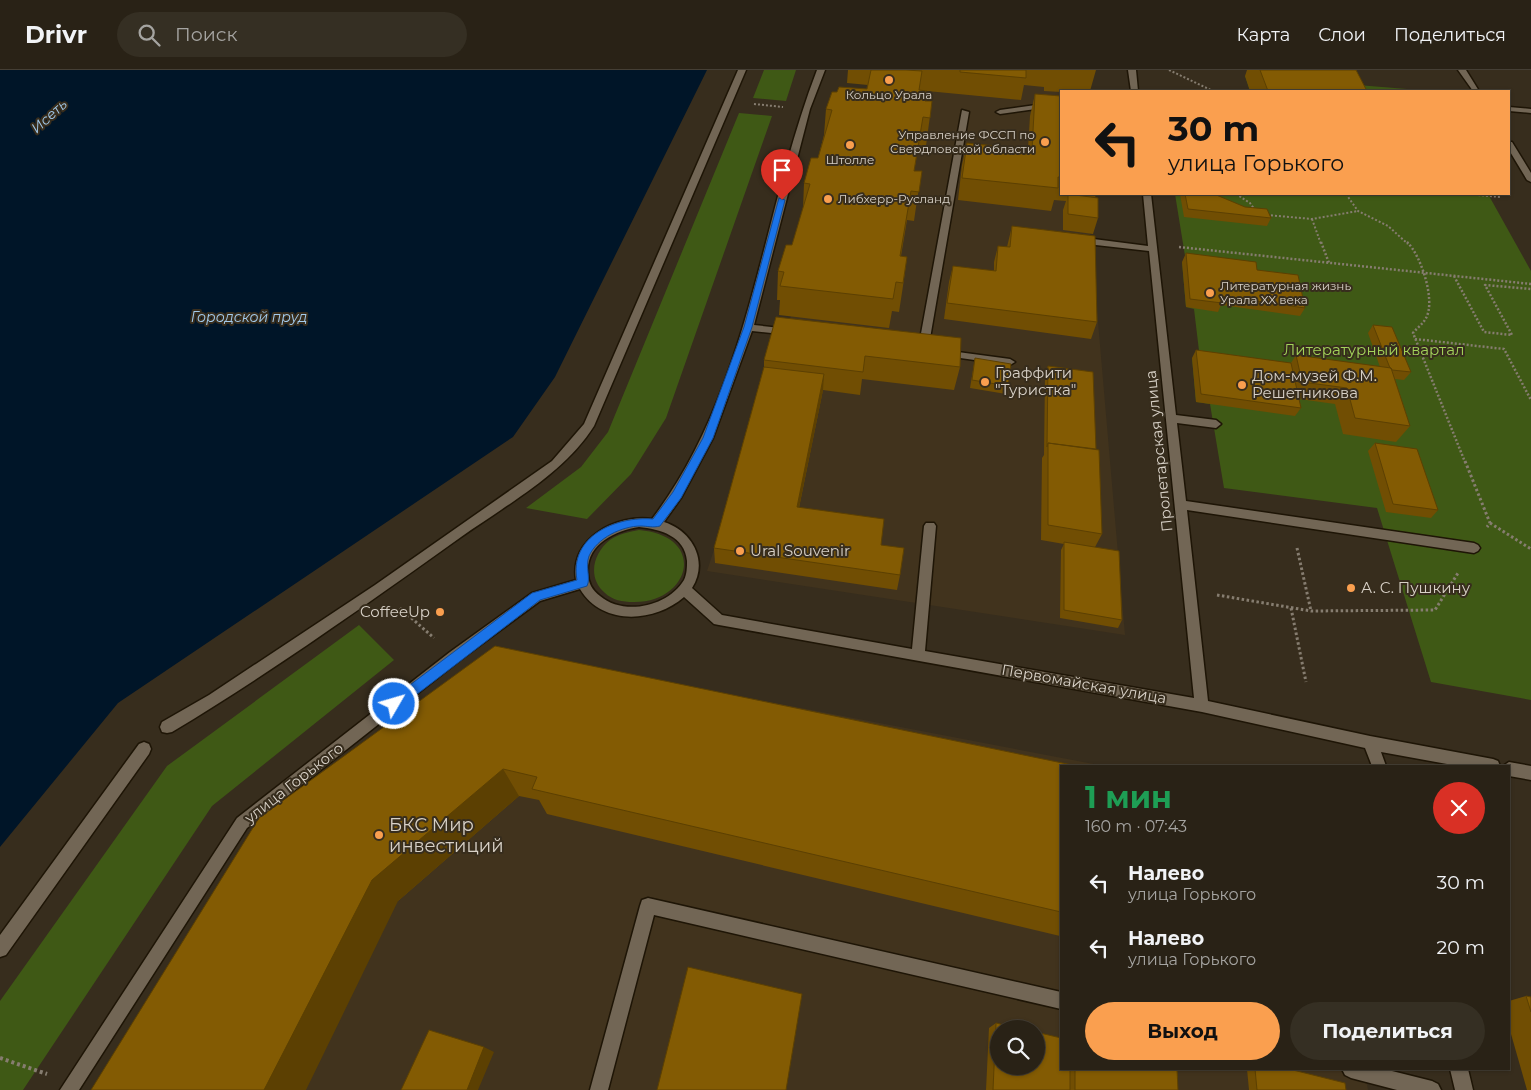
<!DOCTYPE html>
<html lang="ru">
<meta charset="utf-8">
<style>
:root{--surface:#292216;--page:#352f23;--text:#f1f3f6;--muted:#a5a4a1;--line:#453f35;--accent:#fa9f4f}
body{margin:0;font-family:Montserrat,sans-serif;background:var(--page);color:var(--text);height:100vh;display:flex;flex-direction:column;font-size:19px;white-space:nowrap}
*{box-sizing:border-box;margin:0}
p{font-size:16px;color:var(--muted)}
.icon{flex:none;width:28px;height:28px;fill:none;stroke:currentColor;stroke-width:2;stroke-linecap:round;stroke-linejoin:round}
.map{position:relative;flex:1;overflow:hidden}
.drawer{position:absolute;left:1060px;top:695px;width:450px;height:305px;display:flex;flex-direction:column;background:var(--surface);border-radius:0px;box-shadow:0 1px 4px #0004,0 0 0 1px var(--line)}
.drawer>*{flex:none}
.hud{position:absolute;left:1060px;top:20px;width:450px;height:105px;border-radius:0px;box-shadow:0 1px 4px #0004,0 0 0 1px var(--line);background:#fa9f4f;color:#111;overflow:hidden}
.buttons{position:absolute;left:990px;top:950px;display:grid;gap:10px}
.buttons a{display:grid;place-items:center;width:55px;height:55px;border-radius:50%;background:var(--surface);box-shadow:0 1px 4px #0004,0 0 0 1px var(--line);font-size:25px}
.pin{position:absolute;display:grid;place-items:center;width:42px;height:42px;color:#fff;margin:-51px -21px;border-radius:50% 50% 50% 0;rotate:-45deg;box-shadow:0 0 5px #0007}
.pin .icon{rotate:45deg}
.me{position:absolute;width:55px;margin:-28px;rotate:52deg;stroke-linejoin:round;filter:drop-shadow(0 0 4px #0008)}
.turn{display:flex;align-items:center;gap:18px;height:105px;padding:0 25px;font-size:22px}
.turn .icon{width:65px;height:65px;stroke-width:2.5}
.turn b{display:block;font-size:35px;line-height:42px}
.round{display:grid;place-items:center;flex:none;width:52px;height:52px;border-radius:26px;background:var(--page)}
.summary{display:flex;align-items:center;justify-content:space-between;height:85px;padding:0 25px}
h1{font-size:30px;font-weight:700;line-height:38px;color:#1e9e55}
.action{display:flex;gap:10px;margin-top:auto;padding:10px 25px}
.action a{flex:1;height:58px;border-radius:30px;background:var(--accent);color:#111;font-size:20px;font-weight:700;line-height:58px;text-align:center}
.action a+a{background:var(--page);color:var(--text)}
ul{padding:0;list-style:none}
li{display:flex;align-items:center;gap:15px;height:65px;padding:0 25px}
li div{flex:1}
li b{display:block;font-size:19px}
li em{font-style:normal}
header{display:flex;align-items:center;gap:30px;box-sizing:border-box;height:70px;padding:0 25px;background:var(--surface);border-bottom:1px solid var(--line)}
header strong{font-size:24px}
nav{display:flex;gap:28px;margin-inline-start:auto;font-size:18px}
.search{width:350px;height:45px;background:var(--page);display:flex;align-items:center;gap:12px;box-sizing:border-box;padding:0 18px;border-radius:28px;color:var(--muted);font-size:19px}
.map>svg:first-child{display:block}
.built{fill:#41331d;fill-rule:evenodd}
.green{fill:#3f5915}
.water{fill:#001528}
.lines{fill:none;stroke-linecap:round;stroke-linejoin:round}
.minor-casing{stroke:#1e1506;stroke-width:3}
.path-far3{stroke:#867d70;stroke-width:2;stroke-dasharray:2 2;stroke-linecap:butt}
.path-far2{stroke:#867d70;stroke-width:2.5;stroke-dasharray:2 2;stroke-linecap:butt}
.path-far1{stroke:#867d70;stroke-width:3;stroke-dasharray:2.5 2.5;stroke-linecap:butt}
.path{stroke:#867d70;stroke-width:4;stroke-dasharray:3 3;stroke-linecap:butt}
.minor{fill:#726655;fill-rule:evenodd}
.wall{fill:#714e03}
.shaded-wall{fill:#5c4002}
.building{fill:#835b03;stroke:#5c4002}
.route{fill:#1a73e8;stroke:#114b97}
.poi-dot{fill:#fa9f4f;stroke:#372d1d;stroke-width:2}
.labels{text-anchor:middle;stroke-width:4;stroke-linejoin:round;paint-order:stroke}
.far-poi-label{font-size:12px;fill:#d8d1c7;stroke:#372d1d}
.far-water-label{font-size:14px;font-style:italic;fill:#a3cbed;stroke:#372d1d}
.park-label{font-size:15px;fill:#a3d35b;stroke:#372d1d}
.poi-label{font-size:15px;fill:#d8d1c7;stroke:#372d1d;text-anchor:start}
.street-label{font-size:15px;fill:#d8d1c7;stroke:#372d1d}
.near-poi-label{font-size:18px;fill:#d8d1c7;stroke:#372d1d;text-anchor:start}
</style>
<header>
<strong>Drivr</strong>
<div class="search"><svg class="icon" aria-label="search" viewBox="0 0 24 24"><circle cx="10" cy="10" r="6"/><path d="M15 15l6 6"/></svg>Поиск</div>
<nav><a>Карта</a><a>Слои</a><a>Поделиться</a></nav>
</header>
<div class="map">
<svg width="1531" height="1020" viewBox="0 0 1531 1020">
<rect width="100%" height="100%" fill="#372d1d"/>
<path class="built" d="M872 0H983L1078 11 1079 21H1061V124H1087L1125 565 707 501Z
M503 581 1104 696H1061V999H1364L1368 1020H100ZM999 959H1036V996H999Z"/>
<path class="green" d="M764 0H796L786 31 753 28Z
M1245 6 1432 21H1250Z
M739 43 772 46 666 348 631 404 587 449 526 438 581 397 608 362Z
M1175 124H1488L1531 201V630L1431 612 1377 438 1224 418 1210 334 1196 332 1192 288 1200 289 1194 239 1186 237 1182 192H1186Z
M639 460C708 466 691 533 633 532 623 532 612 530 605 523 587 508 593 483 610 470 618 464 629 462 639 460Z
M359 555 394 590 212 736 23 1020H0V931L167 696Z"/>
<path class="water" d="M0 0H707L555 307 513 367 118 633 0 777Z"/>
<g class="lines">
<defs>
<path id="minor" d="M738 0H746L594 356C565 403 506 435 461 467 367 534 272 602 172 662L167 663 162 662 160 657 162 652 209 625 375 515 552 391 584 354Z
M817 0H825L810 39 754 255 790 259 795 262 790 265 752 261 713 368 681 428 664 452C692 461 709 491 692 518L722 545 912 579 924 456 926 453H934L936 456 925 581 1194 628 1149 181 1078 173 1074 170 1078 167 1148 176 1143 124H1151L1176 345 1216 350 1221 354 1216 358 1177 353 1186 431 1474 473 1478 475 1480 478 1478 481 1474 483 1187 440 1208 631 1370 666 1493 689 1498 691 1500 696H1458L1381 682 1386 696H1372L1365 678 1202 642 719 555 714 554 684 527C654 553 602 556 580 519L540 531 460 590 247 758 79 1020H60L237 748 450 582 532 523 576 510C569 468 617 444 652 449 751 319 760 148 817 0ZM639 457C660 459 685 466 687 491 687 497 687 504 684 510 668 537 623 546 600 526 592 520 588 513 588 503 586 474 615 461 639 457Z
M1128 0H1136L1138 21H1131Z
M1458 0H1466L1479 21H1473Z
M1043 34 1061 36V40L1043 38 1000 44 996 42 1000 40Z
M1509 37 1531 39V43L1509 41Z
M962 40 969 42 928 280 923 283 918 280Z
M1509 72H1512L1531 103V112L1527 110 1509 80Z
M943 280 1010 289 1015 292 1010 295 939 285 938 283Z
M144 672 149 674 151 679 149 684 6 885 0 887V865L139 674Z
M1509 692 1531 696V710L1509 706V696H1503Z
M648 828 1061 922V939L654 845 608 1020H590L640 836 642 830Z
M1342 999H1384L1432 1011 1438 1014 1441 1020H1397L1351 1008 1345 1005Z
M1450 999H1468L1473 1020H1455Z"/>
</defs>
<use href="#minor" class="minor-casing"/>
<path class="path-far3" d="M1169 0 1213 21
M754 34 783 37
M1236 124 1250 133 1255 140
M1346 124 1358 141 1388 156 1408 174
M1466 124 1501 127
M1267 145 1312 149 1358 141
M1312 149 1321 174"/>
<path class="path-far2" d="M1321 172 1329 193
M1407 172C1421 185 1436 231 1426 248 1423 254 1417 258 1413 263L1465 392
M1179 177 1531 214
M1454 206 1484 262 1512 265 1485 215 1531 219
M1415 269 1504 279 1531 330"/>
<path class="path-far1" d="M1465 391 1490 453 1487 457
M1490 453 1531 479
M1297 478 1311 541
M1217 525 1311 541 1435 540 1458 503
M400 538 434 568
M1291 538 1306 612"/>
<path class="path" d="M0 988 47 1004"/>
<use href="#minor" class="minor"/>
</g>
<path class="wall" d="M848 0H1096L1090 21 1068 20V21H1061V22L1044 21V17L1024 15 1021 30 927 21 925 31H932L926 76 919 75 914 101H922L917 130 914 151 907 150 901 186 907 187 903 216 899 242 892 241 889 258 779 245 780 230H777L778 201 792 175 803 139 804 113 818 88 824 65 826 39 837 22 867 19 868 15 847 13Z
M1247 0H1356L1367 21H1250L1245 6Z
M1035 24 1061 26V124H1096L1095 128 1098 148 1093 164 1063 160V140L1066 131 1054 130 1051 141 958 130 962 95 967 73 1028 79 1030 46Z
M1180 124H1214L1271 148 1267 156 1184 147Z
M1012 156 1097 252 1091 269 944 249 949 212 953 196 994 201V192L998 176 1007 177Z
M1186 183 1257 200 1305 238 1300 246 1221 235 1218 242 1186 237 1182 192Z
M776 247 960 297 954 320 862 309 860 325 823 320 799 438 881 475 900 505 897 520 715 493 714 478 764 297V290Z
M1373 255 1411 302 1404 310 1395 309 1410 356 1396 372 1343 364 1335 334 1299 329 1301 338 1295 346 1196 332 1192 288 1196 280 1291 293 1296 285 1380 297 1368 263Z
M975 288 1008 316 1006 324 970 318Z
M1048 296 1096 379 1102 464 1095 477 1122 550 1118 558 1060 548 1061 480 1064 474 1041 470 1042 388 1044 385 1045 305Z
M1375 373 1438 440 1431 448 1386 442 1368 381Z
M495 576 1061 696V999H1177L1178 1020H986L989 958 996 953 1060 968V866L547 744 539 730 519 726 398 831Z
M1526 926 1531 927V1020H1527L1509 957V931Z
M1247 999H1289L1346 1020H1249Z"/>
<path class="shaded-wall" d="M824 304 823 320 796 452 797 437Z
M503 699 519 726 398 831 306 1020H264L372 810Z
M484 977 494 982 478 1020H467Z"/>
<path class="building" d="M871 0H906L922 1 919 20 927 21 925 31H932L930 48 923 47 914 101H922L919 122 911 121 900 186 907 187 903 213 896 212 893 229 780 216 784 202 778 201 786 175H792L810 114 804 113 811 88H818L832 40 826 39 832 22H837L839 17 867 19Z
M960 0H1026V8L960 2Z
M1260 0H1356L1367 21H1268Z
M1035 24 1061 26V107H1058V118L962 108 967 73 1032 80Z
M1068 124 1098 128V148L1068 144Z
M1185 124H1214L1245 137 1267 139 1271 148 1188 139Z
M1012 156 1095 166 1097 252 947 233 953 196 996 201 998 176 1010 177Z
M1186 183 1256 192 1257 200 1298 205 1305 238 1221 226 1222 233 1190 229Z
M776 247 961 268 960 297 865 286 863 302 764 290Z
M1373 255 1392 257 1411 302 1392 300 1391 298H1390Z
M1196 280 1291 293 1301 338 1201 324Z
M1296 285 1391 298 1410 356 1355 348 1347 318 1302 312Z
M975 288 1011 294 1008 316 972 310Z
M1048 296 1093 302 1096 379 1048 373 1047 377Z
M764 297 824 304 797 437 884 449 881 475 904 478 900 505 714 478Z
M1048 373 1099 380 1102 464 1048 455Z
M1375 373 1417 379 1438 440 1393 434Z
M1064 472 1119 481 1122 550 1064 540Z
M495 576 1077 696H1061V842L532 719 537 707 503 699 372 810 264 1020H91L259 748Z
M688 897 802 924 786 1020H657Z
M1526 926 1531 927V942Z
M996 953 1022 959H999V996H1036V962L1061 968V999H1070V1020H993Z
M429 960 484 977 467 1020H401Z
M1075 999H1177L1178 1020H1075Z
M1255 999H1289L1345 1013 1346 1020H1257Z"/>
<path class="route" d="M779 128 785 130 752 257 713 368 681 428 660 456C653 458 647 456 641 456 622 456 597 468 589 486 585 497 591 508 587 516L540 530 399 638 394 640 390 638 388 634 390 630 532 523 577 510C569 466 616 446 653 449L673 422 703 368 744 257Z"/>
<g class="poi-dot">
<circle cx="889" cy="10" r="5"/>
<circle cx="1045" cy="72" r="5"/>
<circle cx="850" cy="75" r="5"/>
<circle cx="828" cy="129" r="5"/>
<circle cx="1210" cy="223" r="5"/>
<circle cx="985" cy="312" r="5"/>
<circle cx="1242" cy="315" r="5"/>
<circle cx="740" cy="481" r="5"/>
<circle cx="1351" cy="518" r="5"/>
<circle cx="440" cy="542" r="5"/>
<circle cx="379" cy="765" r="5"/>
</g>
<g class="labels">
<g class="far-poi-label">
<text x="889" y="29">Кольцо Урала</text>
<text x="1035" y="69" text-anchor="end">Управление ФССП по<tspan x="1035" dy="14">Свердловской области</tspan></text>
<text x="850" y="94">Штолле</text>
<text x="838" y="133" text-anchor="start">Либхерр-Русланд</text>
<text x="1220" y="220" text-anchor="start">Литературная жизнь<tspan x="1220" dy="14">Урала XX века</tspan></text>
</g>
<g class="far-water-label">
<text transform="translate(49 46) rotate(-42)" y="5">Исеть</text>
<text x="249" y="252">Городской пруд</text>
</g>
<g class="park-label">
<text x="1374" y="285">Литературный квартал</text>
</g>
<g class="poi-label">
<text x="995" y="308">Граффити<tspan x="995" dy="17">"Туристка"</tspan></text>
<text x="1252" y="311">Дом-музей Ф.М.<tspan x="1252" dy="17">Решетникова</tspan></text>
<text x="750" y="486">Ural Souvenir</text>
<text x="1361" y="523">А. С. Пушкину</text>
<text x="430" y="547" text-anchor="end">CoffeeUp</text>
</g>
<g class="street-label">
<text transform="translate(1159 381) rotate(-96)" y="5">Пролетарская улица</text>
<text transform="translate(1084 614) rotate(10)" y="5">Первомайская улица</text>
<text transform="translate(294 713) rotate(-38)" y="5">улица Горького</text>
</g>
<g class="near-poi-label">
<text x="389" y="761">БКС Мир<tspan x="389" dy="21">инвестиций</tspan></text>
</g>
</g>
</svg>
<div class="buttons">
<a><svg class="icon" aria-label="search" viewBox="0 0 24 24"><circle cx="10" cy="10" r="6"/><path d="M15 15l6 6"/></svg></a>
</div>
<div class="pin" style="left:782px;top:130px;background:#d93025"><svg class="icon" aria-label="arrive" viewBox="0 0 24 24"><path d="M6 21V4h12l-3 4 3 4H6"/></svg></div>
<svg class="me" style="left:394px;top:634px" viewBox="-20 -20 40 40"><circle r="17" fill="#1a73e8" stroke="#fff" stroke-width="3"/><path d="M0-11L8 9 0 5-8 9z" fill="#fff"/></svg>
<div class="hud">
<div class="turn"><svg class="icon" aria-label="left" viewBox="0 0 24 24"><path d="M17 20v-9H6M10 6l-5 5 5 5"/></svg><div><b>30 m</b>улица Горького</div></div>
</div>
<section class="drawer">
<div class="summary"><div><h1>1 мин</h1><p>160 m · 07:43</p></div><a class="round" style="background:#d93025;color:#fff"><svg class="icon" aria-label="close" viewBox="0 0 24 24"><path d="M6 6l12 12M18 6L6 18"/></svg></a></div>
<ul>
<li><svg class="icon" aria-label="left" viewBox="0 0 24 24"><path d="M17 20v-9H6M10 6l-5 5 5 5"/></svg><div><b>Налево</b><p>улица Горького</p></div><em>30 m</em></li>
<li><svg class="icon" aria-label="left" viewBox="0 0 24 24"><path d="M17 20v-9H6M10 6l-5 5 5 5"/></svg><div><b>Налево</b><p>улица Горького</p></div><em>20 m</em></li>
</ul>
<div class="action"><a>Выход</a><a>Поделиться</a></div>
</section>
</div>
